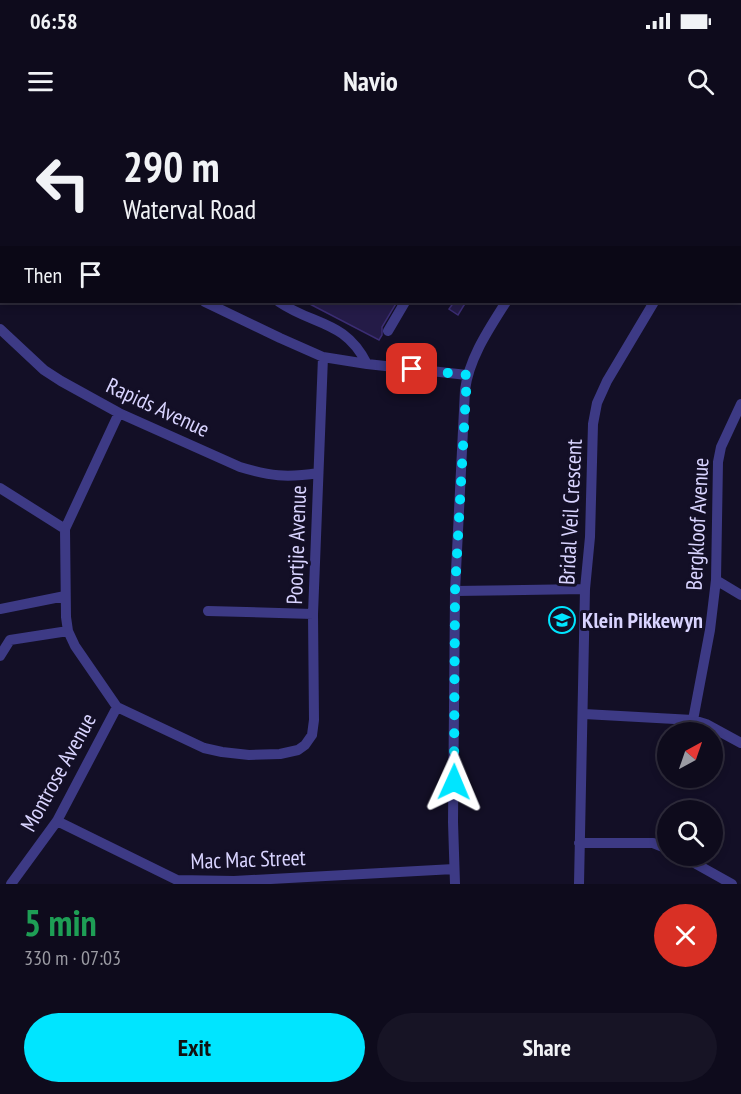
<!DOCTYPE html>
<meta charset="utf-8">
<style>
:root{--surface:#0e0b1c;--page:#171425;--text:#f1f3f6;--muted:#9b9ba3;--line:#2e2b3b;--accent:#00e5ff}
body{margin:0;font-family:"PT Sans Narrow",sans-serif;background:var(--page);color:var(--text);height:100vh;display:flex;flex-direction:column;font-size:22px;white-space:nowrap}
*{box-sizing:border-box;margin:0}
p{font-size:20px;color:var(--muted)}
.icon{flex:none;width:33px;height:33px;fill:none;stroke:currentColor;stroke-width:2;stroke-linecap:round;stroke-linejoin:round}
.map{position:relative;height:764px;overflow:hidden}
.drawer{display:flex;flex-direction:column;background:var(--surface);flex:1}
.drawer>*{flex:none}
.banner{position:absolute;left:0px;top:0px;width:741px;height:183px;box-shadow:0 3px 9px #0003,0 0 0 2px var(--line);background:#0e0b1c;color:var(--text);overflow:hidden}
.needle{width:39px;rotate:40deg}
.buttons{position:absolute;left:657px;top:602px;display:grid;gap:12px}
.buttons a{display:grid;place-items:center;width:66px;height:66px;border-radius:50%;background:var(--surface);box-shadow:0 3px 9px #0003,0 0 0 2px var(--line);font-size:30px}
.pin{position:absolute;display:grid;place-items:center;width:51px;height:51px;color:#fff;margin:-26px;border-radius:12px;box-shadow:0 3px 9px #0006}
.me{position:absolute;width:66px;margin:-33px;rotate:1deg;stroke-linejoin:round;filter:drop-shadow(0 0 4px #0008)}
.turn{display:flex;align-items:center;gap:21px;height:126px;padding:0 24px;font-size:27px}
.turn .icon{width:78px;height:78px;stroke-width:2.5}
.turn b{display:block;font-size:42px;line-height:51px}
.then{display:flex;align-items:center;height:57px;padding:0 24px;background:#0003;gap:12px;font-size:22px}
.round{display:grid;place-items:center;flex:none;width:63px;height:63px;border-radius:32px;background:var(--page)}
.summary{display:flex;align-items:center;justify-content:space-between;height:102px;padding:0 24px}
h1{font-size:36px;font-weight:800;line-height:45px;color:#1e9e55}
.action{display:flex;gap:12px;margin-top:auto;padding:12px 24px}
.action a{flex:1;height:69px;border-radius:36px;background:var(--accent);color:#111;font-size:24px;font-weight:800;line-height:69px;text-align:center}
.action a+a{background:var(--page);color:var(--text)}
.status{display:flex;justify-content:space-between;align-items:center;height:42px;padding:0 30px;background:var(--surface);direction:ltr}
.status svg{height:16px;fill:currentColor}
header{display:flex;justify-content:space-between;align-items:center;height:78px;padding:0 24px;background:var(--surface);font-size:27px;font-weight:800}
.map>svg:first-child{display:block}
.building{fill:#241b47;stroke:#3b2d73;stroke-width:1.5}
.lines{fill:none;stroke-linecap:round;stroke-linejoin:round}
.minor{stroke:#3d3a85;stroke-width:10}
.route{stroke:#00e5ff;stroke-width:10;stroke-dasharray:0 18}
.labels{text-anchor:middle;stroke-width:6;stroke-linejoin:round;paint-order:stroke}
.street-label{font-size:22px;fill:#d9d4ff;stroke:#130f26}
.poi-label{font-size:22px;font-weight:bold;fill:#d9d4ff;stroke:#130f26;text-anchor:start}
</style>
<div class="status"><b>06:58</b><svg viewBox="0 0 49 12"><path d="M0 12V9h3v3zM5 12V6h3v6zM10 12V3h3v9zM15 12V0h3v12zM26 1h20v11H26zM47 4h2v5h-2z"/></svg></div>
<header><svg class="icon" aria-label="menu" viewBox="0 0 24 24"><path d="M4 6h16M4 12h16M4 18h16"/></svg>Navio<svg class="icon" aria-label="search" viewBox="0 0 24 24"><circle cx="10" cy="10" r="6"/><path d="M15 15l6 6"/></svg></header>
<div class="map">
<svg width="741" height="764" viewBox="0 0 741 764">
<rect width="100%" height="100%" fill="#130f26"/>
<path class="building" d="M306 182H397L382 207V215L379 220Z
M454 182H466L458 195 449 189Z"/>
<g class="lines">
<path class="minor" d="M33 0 34 2
M150 0 151 2
M245 0 248 2
M137 2 139 0
M327 2V0
M446 2 447 0
M610 2 611 0
M740 64 741 63
M205 182 280 218 323 237 367 244 467 255
M279 182C314 206 345 200 367 244
M0 209 44 250 61 261 119 293 240 347C270 356 286 358 318 353
M388 211 405 182
M119 293 65 409 66 497 68 511 75 526 117 587 204 628 222 632 249 635 280 634 298 630 305 625 312 615 314 600 313 494 323 237
M0 368 65 409
M716 460 741 475
M455 471 585 469
M0 489 65 476
M208 491 313 494
M0 536 10 520 68 511
M584 594 693 600 706 604 741 623
M693 600 710 510 716 460 718 342 721 327 741 284
M57 701 177 760 234 761 454 749
M579 723H653L668 729
M680 735 732 764
M11 764 57 701 117 587
M455 764 453 702 455 471 465 270C469 238 489 209 506 182
M579 764 585 469 590 417 593 304 597 283 607 261 654 182"/>
</g>
<g class="lines">
<path class="route" d="M412 249 467 255 455 471 454 662"/>
</g>
<defs>
<symbol id="school-ring" viewBox="-11 -11 22 22"><circle r="9.5" fill="#130f26" stroke="#00e5ff" stroke-width="1.5"/><path d="M0-5L7-2L0 1L-7-2ZM-4 1L0 2.5L4 1V4Q0 6-4 4Z" fill="#00e5ff"/></symbol>
</defs>
<g fill-rule="evenodd">
<use href="#school-ring" x="547" y="485" width="30" height="30"/>
</g>
<g class="labels">
<g class="street-label">
<text transform="translate(158 287) rotate(25)" y="8">Rapids Avenue</text>
<text transform="translate(570 392) rotate(-87)" y="8">Bridal Veil Crescent</text>
<text transform="translate(697 404) rotate(-87)" y="8">Bergkloof Avenue</text>
<text transform="translate(296 425) rotate(-88)" y="8">Poortjie Avenue</text>
<text transform="translate(58 652) rotate(-61)" y="8">Montrose Avenue</text>
<text transform="translate(248 739) rotate(-2)" y="8">Mac Mac Street</text>
</g>
<g class="poi-label">
<text x="582" y="508">Klein Pikkewyn</text>
</g>
</g>
</svg>
<div class="buttons">
<a><svg class="needle" viewBox="-14 -14 28 28"><path d="M0-13l5 13h-10z" fill="#e53935"/><path d="M0 13l5-13h-10z" fill="#9b9ba3"/></svg></a>
<a><svg class="icon" aria-label="search" viewBox="0 0 24 24"><circle cx="10" cy="10" r="6"/><path d="M15 15l6 6"/></svg></a>
</div>
<div class="pin" style="left:412px;top:249px;background:#d93025"><svg class="icon" aria-label="arrive" viewBox="0 0 24 24"><path d="M6 21V4h12l-3 4 3 4H6"/></svg></div>
<svg class="me" style="left:454px;top:662px" viewBox="-20 -20 40 40"><path d="M0-17L14 15 0 8-14 15z" fill="#00e5ff" stroke="#fff" stroke-width="4"/></svg>
<div class="banner">
<div class="turn"><svg class="icon" aria-label="left" viewBox="0 0 24 24"><path d="M17 20v-9H6M10 6l-5 5 5 5"/></svg><div><b>290 m</b>Waterval Road</div></div>
<div class="then">Then<svg class="icon" aria-label="arrive" viewBox="0 0 24 24"><path d="M6 21V4h12l-3 4 3 4H6"/></svg></div>
</div>
</div>
<section class="drawer">
<div class="summary"><div><h1>5 min</h1><p>330 m · 07:03</p></div><a class="round" style="background:#d93025;color:#fff"><svg class="icon" aria-label="close" viewBox="0 0 24 24"><path d="M6 6l12 12M18 6L6 18"/></svg></a></div>
<div class="action"><a>Exit</a><a>Share</a></div>
</section>
